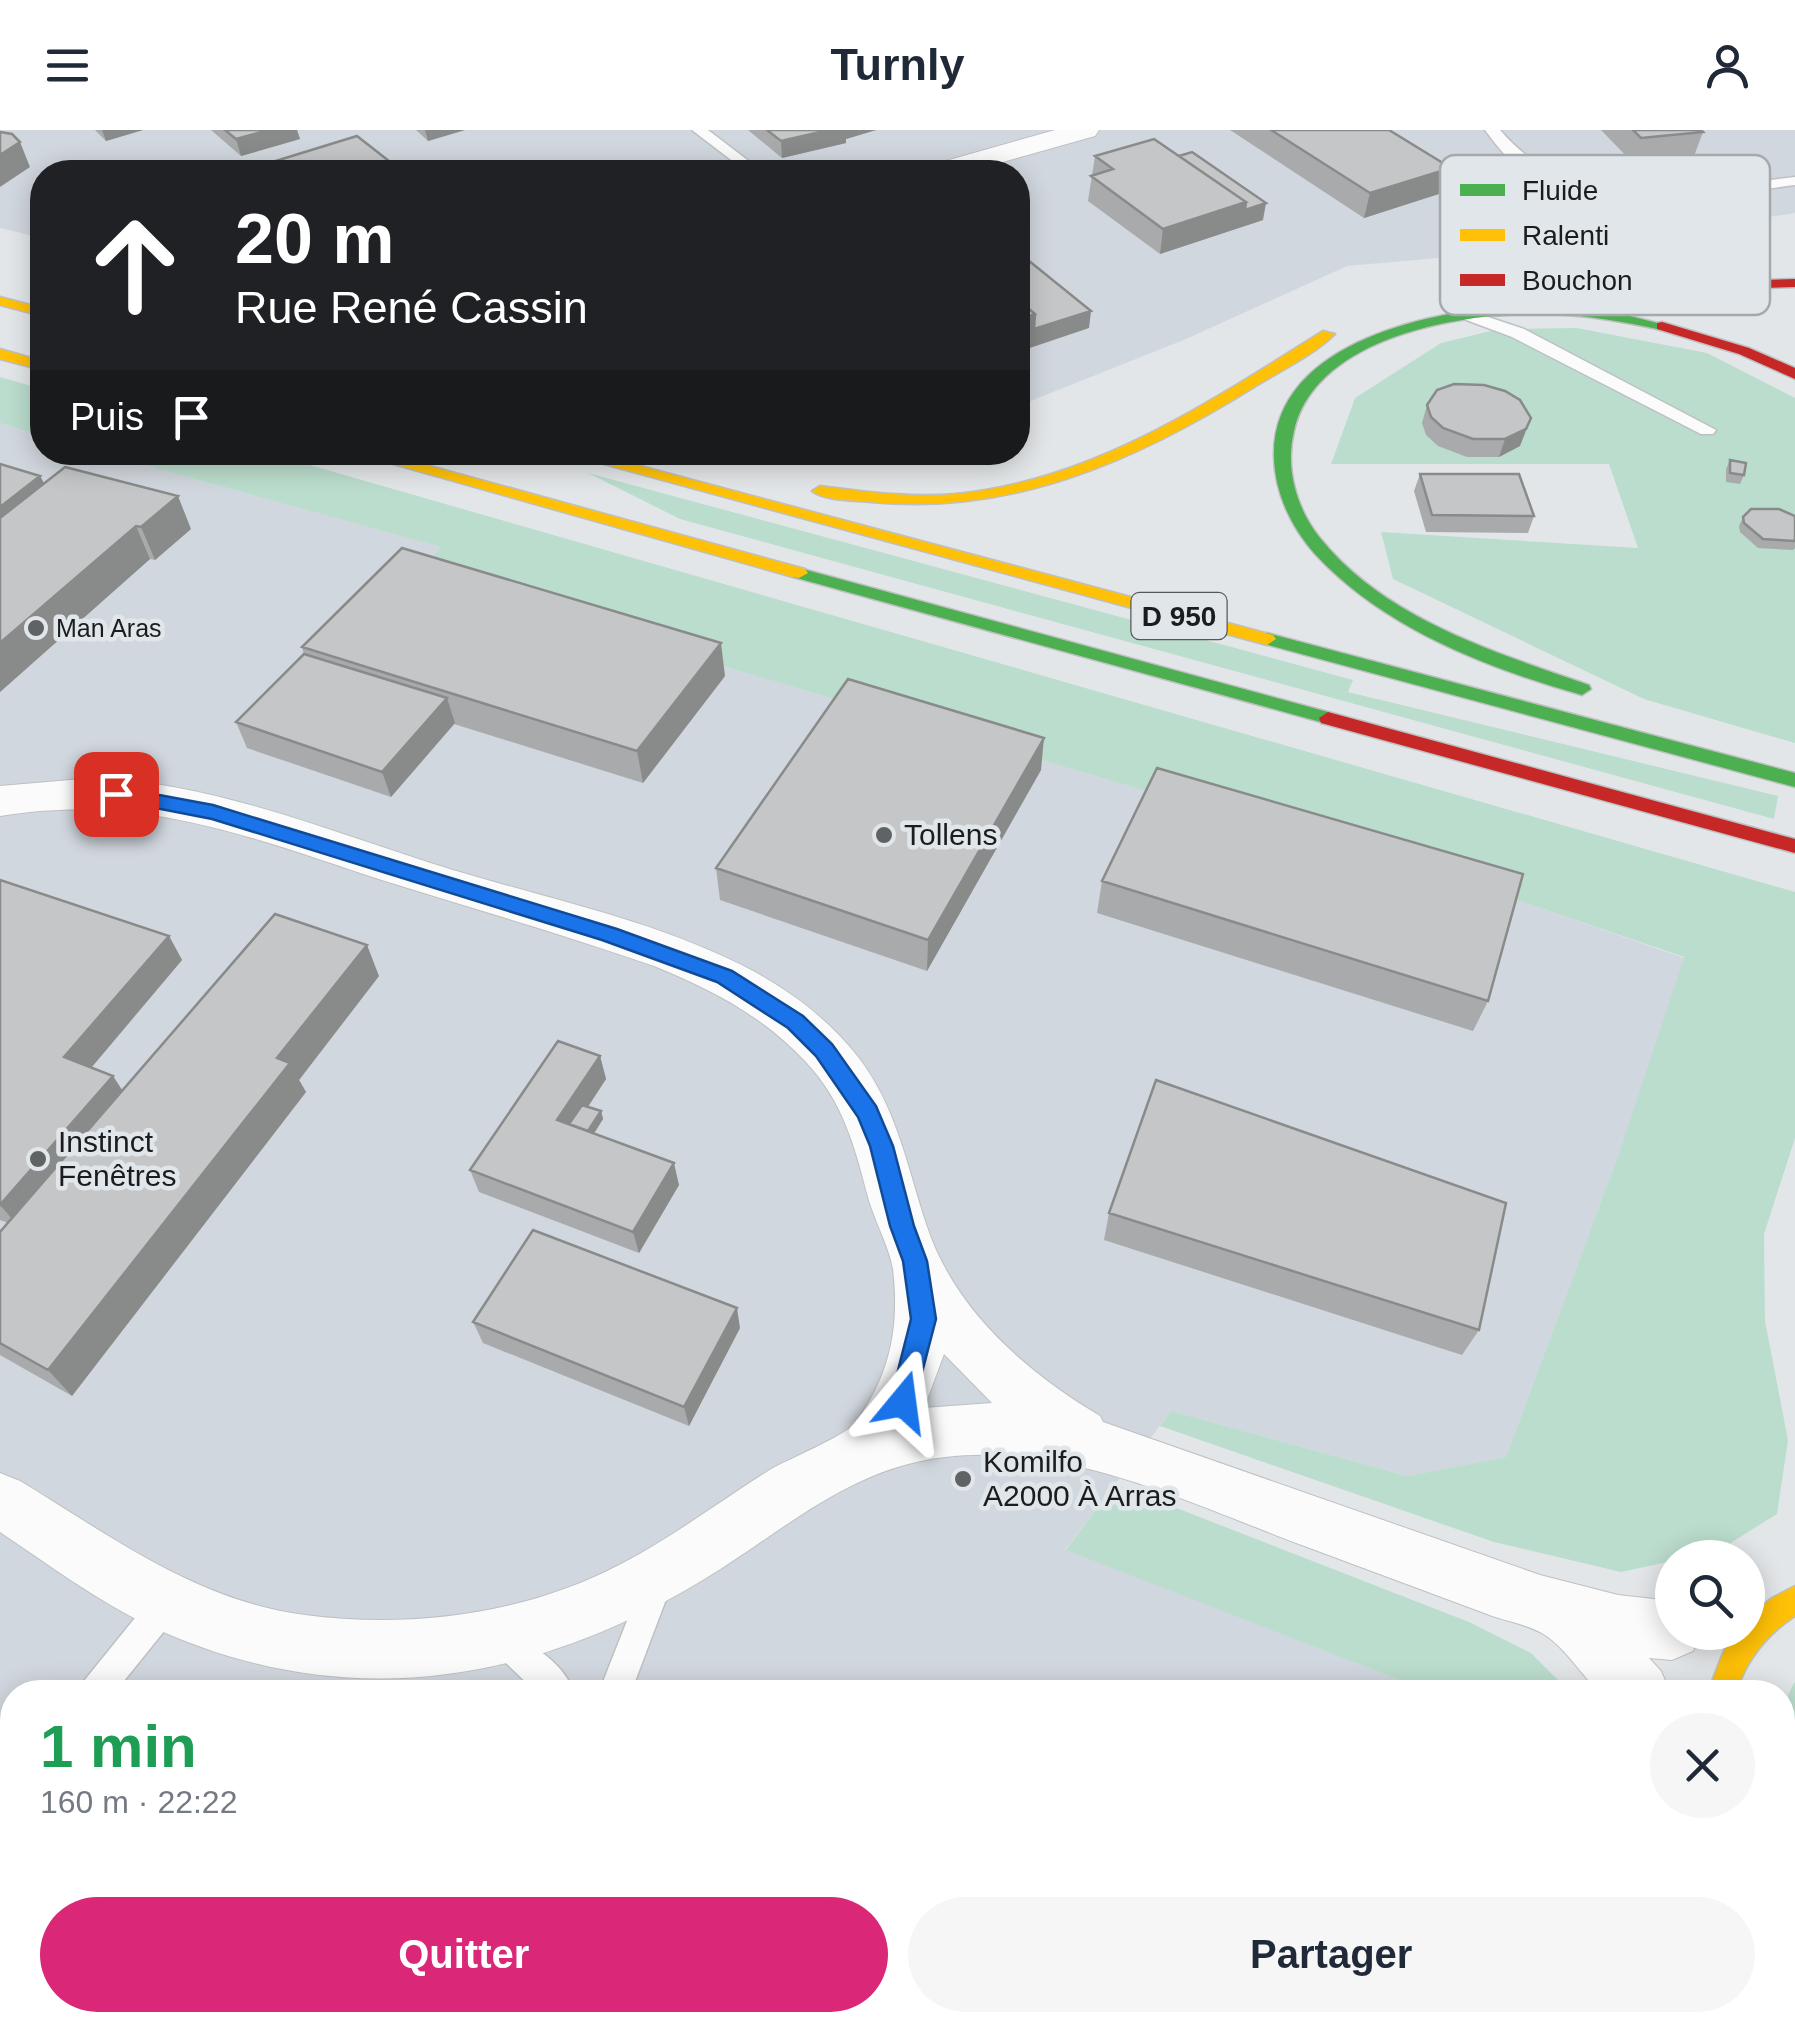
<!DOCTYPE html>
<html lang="fr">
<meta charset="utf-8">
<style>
:root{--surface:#fff;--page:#f6f6f7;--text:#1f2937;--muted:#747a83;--accent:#db2777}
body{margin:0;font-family:Helvetica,sans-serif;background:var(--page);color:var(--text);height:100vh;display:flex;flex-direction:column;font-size:38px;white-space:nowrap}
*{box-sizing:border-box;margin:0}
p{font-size:32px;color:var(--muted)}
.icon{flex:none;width:55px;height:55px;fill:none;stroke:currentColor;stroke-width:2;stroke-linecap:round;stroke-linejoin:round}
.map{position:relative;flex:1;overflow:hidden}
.drawer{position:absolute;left:0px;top:1550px;width:1795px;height:352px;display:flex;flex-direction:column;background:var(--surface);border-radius:40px 40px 0 0;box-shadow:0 5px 25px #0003}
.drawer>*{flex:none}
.top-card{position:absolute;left:30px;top:30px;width:1000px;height:305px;border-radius:40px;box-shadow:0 5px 25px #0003;background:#202124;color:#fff;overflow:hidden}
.fabs{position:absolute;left:1655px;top:1410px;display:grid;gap:20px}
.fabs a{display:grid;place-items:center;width:110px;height:110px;border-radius:50%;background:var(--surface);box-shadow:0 5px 25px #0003;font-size:50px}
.pin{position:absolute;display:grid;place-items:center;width:85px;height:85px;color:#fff;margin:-42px;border-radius:20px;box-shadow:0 5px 15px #0006}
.me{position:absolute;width:110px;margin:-55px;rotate:16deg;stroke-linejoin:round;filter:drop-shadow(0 0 8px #0008)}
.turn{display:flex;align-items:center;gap:35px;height:210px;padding:0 40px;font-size:45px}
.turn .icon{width:130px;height:130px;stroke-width:2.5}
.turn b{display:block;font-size:70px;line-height:85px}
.then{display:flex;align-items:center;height:95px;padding:0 40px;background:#0003;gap:20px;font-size:38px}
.round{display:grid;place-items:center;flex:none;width:105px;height:105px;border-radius:52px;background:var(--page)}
.headline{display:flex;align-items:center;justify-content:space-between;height:170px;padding:0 40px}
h1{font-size:60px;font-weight:700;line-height:75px;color:#1e9e55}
.primary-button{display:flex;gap:20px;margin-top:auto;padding:20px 40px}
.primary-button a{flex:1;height:115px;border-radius:60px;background:var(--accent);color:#fff;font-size:40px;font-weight:700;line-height:115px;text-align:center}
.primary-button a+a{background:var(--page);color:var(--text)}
header{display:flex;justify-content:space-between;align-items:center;height:130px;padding:0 40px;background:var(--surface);font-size:45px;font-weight:700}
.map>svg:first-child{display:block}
.built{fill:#d1d7de}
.green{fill:#bbddcd}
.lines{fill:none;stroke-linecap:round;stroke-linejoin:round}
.lane-casing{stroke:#bec0c2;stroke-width:3}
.street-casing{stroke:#bec0c2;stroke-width:2}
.fast-casing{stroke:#bec0c2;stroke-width:3}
.slow-casing{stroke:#bec0c2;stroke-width:3}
.jam-casing{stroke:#bec0c2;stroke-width:3}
.path{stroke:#c3c5c6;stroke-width:8;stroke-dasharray:6 10;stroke-linecap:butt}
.lane{fill:#fbfbfc;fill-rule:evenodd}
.street{fill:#fbfbfc;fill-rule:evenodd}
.fast{fill:#4caf50;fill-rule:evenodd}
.slow{fill:#ffc107;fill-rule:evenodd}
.jam{fill:#c62828;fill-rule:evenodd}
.wall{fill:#a9aaab}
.shaded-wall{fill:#898b8b}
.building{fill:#c4c6c7;stroke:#898b8b;stroke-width:2.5}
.route{fill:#1a73e8;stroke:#114b97;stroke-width:2.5}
.poi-dot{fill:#606364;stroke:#e1e6ea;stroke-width:4}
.labels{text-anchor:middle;stroke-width:9;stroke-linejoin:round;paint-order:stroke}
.far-poi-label{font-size:25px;fill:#1a1c1d;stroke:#e1e6ea;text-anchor:start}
.shield{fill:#e1e6ea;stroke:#56595a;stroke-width:2.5}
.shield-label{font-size:28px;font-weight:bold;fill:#1a1c1d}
.poi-label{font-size:30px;fill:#1a1c1d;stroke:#e1e6ea;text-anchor:start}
.key{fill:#e1e6ea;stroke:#a5a9ac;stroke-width:2.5}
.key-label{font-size:28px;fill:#1a1c1d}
</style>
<header><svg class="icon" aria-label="menu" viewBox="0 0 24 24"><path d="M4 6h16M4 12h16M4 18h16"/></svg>Turnly<svg class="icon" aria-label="person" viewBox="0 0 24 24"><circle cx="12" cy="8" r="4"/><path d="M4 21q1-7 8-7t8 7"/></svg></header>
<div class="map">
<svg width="1795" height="1901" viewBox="0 0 1795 1901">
<rect width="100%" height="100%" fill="#e3e6e8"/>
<path class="built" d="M0 0H1795V83L1599 114 1347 136 1186 209 1018 276V42H42V108L0 98Z
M0 293 42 306V322L100 323 442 417 416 445 1529 774 1684 828 1618 1026 1506 1327 1407 1346 1171 1281 1066 1419 1410 1554 1407 1562H12V1890H1299L1295 1901H0Z"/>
<path class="green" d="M1577 198 1707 223 1795 268V613L1644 569 1393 449 1381 402 1638 418 1609 334H1331L1355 268 1441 213 1499 199Z
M0 247 42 259V306L0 293Z
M100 323H268L1795 762V1008L1764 1104 1765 1191 1788 1310 1777 1384 1716 1422 1672 1428V1431L1621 1442 1494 1412 1160 1296 1171 1281 1407 1346 1506 1327 1618 1026 1684 827 1529 774 415 445 441 417Z
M588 343 1353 550 1348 562 1778 666 1774 689 680 389Z
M1115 1354 1469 1492 1531 1523 1570 1562H1407L1410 1554 1066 1420Z
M1795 1552V1704C1778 1668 1772 1586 1795 1552Z
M1299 1890H1688L1686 1901H1295Z"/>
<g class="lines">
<defs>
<path id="lane" d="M692 0H708L763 42H747Z
M1485 0H1500C1578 91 1690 59 1795 47V55C1709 66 1590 96 1515 35 1504 25 1494 12 1485 0Z
M1467 180 1524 199 1716 300 1713 304H1701L1512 207 1461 188V182Z
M658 1436 669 1440 673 1451 631 1562H599L647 1440Z
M167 1458 178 1462 182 1473 178 1484 115 1562H79L84 1551 156 1462Z
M493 1496C524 1509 562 1529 574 1562H536L506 1533 482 1523 477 1512 482 1501Z
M12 1649V1692L0 1698V1655Z
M507 1890H543L539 1901H503Z"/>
<path id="street" d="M1055 0H1099L1095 6 967 42H924L928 36Z
M94 648C218 653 335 704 453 740 552 770 661 792 753 841 793 863 830 891 858 927 896 976 907 1036 926 1094 954 1180 1025 1241 1100 1286L1103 1292 1540 1445 1618 1465 1672 1471V1502H1701L1693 1521 1672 1530 1649 1528 1661 1541 1670 1562H1599C1582 1545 1565 1518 1545 1505 1530 1495 1505 1491 1487 1484 1427 1462 1367 1439 1307 1417 1193 1375 1069 1312 945 1327 849 1338 785 1400 706 1448 530 1556 339 1585 148 1495 96 1470 48 1434 0 1402V1343L20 1351C111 1406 196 1471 305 1485 410 1499 527 1484 621 1434 673 1407 719 1372 768 1341 786 1330 845 1306 854 1294 890 1247 900 1197 893 1139 890 1119 874 1089 868 1067 855 1017 843 971 806 932 763 886 711 859 654 836 565 805 475 779 385 751 253 708 142 662 0 686V656ZM944 1224 992 1273 924 1278Z"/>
<path id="fast" d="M1530 175 1606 180 1669 196 1662 200C1625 192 1588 185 1550 184 1467 181 1315 205 1294 301 1285 338 1296 378 1320 408 1385 489 1494 522 1589 555L1591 559 1582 565C1487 538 1383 498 1315 424 1291 397 1275 363 1274 327 1271 209 1441 178 1530 175Z
M799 438 1328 582 1337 588 1328 594 793 447V439Z
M1267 503 1795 643V657L1261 513 1258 509Z"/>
<path id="slow" d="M0 167 42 178V186L0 175Z
M1323 201 1335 204C1315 224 1284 239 1259 254 1140 329 1014 386 871 372 853 370 825 371 812 361L820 356C868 362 917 369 965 363 1098 347 1211 271 1323 201Z
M0 219 42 231V240L0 229Z
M351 322H379L805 439 808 443 799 448 793 447Z
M560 322H588L1273 505 1276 509 1267 515Z
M1795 1456V1486C1766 1505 1747 1529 1736 1562H1708L1723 1523 1735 1502H1748V1487L1772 1468Z
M1782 1764 1795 1770V1810L1782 1803Z
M1709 1890H1741L1737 1901H1705Z"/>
<path id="jam" d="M1795 149V157L1593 163 1586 159 1593 155Z
M1662 192 1749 218 1795 238V249L1739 224 1657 199V193Z
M1328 582 1795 709V723L1321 593 1319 588Z"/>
</defs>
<use href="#lane" class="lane-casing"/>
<use href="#street" class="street-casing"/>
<use href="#fast" class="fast-casing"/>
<use href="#slow" class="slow-casing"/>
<use href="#jam" class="jam-casing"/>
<path class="path" d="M1623 1901 1631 1890"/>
<use href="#lane" class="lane"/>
<use href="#street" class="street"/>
<use href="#fast" class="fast"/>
<use href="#slow" class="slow"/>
<use href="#jam" class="jam"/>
</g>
<path class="wall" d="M95 0H143L106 11Z
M211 0H297L300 9 241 26Z
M416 0H465L428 11Z
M748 0H876L846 9V13L782 28Z
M1230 0H1389L1445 62 1364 88Z
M1601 0H1701L1703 2 1694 26 1632 32Z
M1095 26 1263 90 1160 124 1088 71Z
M1427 275 1520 316 1499 327H1467L1438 316 1426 305 1422 293Z
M1730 330 1744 345 1740 354 1726 352V339Z
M1420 344 1534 386 1528 403 1426 402 1414 361Z
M40 346 44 353 191 399 155 430 150 429 0 562Z
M1795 386V418L1793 420 1758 418 1740 402 1739 396 1743 387Z
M302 517 725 546 643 653 454 594 391 667 247 618 236 592 304 524Z
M1041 640 927 841 720 770 716 738Z
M0 750 169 806 182 830 91 938 122 960 379 846 299 950 306 962 72 1266 0 1225V1102L8 1093 0 1090Z
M1102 751 1488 871 1473 901 1097 783Z
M600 926 606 949 588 977 601 981 603 989 594 1004 679 1055 639 1123 479 1062 470 1040Z
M1109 1083 1479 1200 1462 1225 1104 1110Z
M473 1192 740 1198 689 1296 483 1213Z"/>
<path class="shaded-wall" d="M102 0H143L106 11Z
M269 0H297L300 9 241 26 236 9Z
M425 0H465L428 11Z
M829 0H876L846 9V13L782 28 781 11Z
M20 12 30 37 0 57V25Z
M1451 38 1445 62 1364 88 1370 63Z
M1246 72 1266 73 1263 90 1160 124 1163 99Z
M1091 181 1089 198 1018 222V190L1035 184Z
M1531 288 1520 316 1499 327 1505 309Z
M40 346 49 363 0 402V377Z
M178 366 191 399 155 430 141 397Z
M136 396 150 429 0 562V513Z
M721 513 725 546 643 653 637 621Z
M447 568 455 593 391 667 382 642Z
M1044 608 1041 640 927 841 928 810Z
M169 806 182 830 80 951 64 927Z
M367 815 379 846 299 950 306 962 72 1266 48 1240 277 928Z
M600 926 606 949 568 1007 557 990Z
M113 946 128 969 19 1097 0 1075Z
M601 981 603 989 583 1020 581 1012Z
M674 1033 679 1055 639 1123 633 1102Z
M737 1178 740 1198 689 1296 684 1277Z
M380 1890H398L392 1901H373Z"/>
<path class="building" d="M225 0H269L236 9Z
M767 0H829L781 11Z
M1271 0H1389L1451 38 1370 63Z
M1633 0H1701L1703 2 1641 8Z
M0 2 12 4 20 12 0 25Z
M357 6 403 42H280L269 33Z
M1154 9 1246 72 1163 99 1091 46 1113 39 1095 26Z
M1192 22 1266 73 1245 80 1246 72 1179 26Z
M1018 122 1091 181 1034 199 1035 184 1018 170Z
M1018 170 1035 184 1018 190Z
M1454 254 1484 255 1505 261 1520 270 1531 288 1526 299 1505 309H1473L1443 298 1431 287 1427 275 1437 260Z
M1730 330 1746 333 1744 345 1730 343Z
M0 334 40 346 0 377Z
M65 337 178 366 141 397 136 396 0 513V388Z
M1420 344H1519L1534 386 1432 385Z
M1751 379H1779L1795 386V411L1763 409 1744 393 1743 387Z
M402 418 721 513 637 621 302 517Z
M304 524 447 568 382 642 236 592Z
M848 549 1044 608 928 810 716 738Z
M1157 638 1523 744 1488 871 1102 751Z
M0 750 169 806 64 927 113 946 0 1075Z
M275 784 367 815 277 928 290 933 48 1240 0 1213V1102Z
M558 911 600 926 557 990 674 1033 633 1102 470 1040Z
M1156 950 1506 1073 1479 1200 1109 1083Z
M582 975 601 981 588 1001 569 994Z
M533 1100 737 1178 684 1277 473 1192Z
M168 1890H380L373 1901H160Z"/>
<path class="route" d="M116 657 213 675 617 799 732 841 803 886 832 914 876 976 893 1016 914 1096 927 1131 936 1189 912 1281 903 1284 894 1281 890 1272 911 1189 903 1131 890 1096 870 1016 858 987 816 926 788 898 717 852 602 810 212 689 109 669 107 664Z"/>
<g class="poi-dot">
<circle cx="36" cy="498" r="10"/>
<circle cx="884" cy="705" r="10"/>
<circle cx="38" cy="1029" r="10"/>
<circle cx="963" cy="1349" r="10"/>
</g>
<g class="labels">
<g class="far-poi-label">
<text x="56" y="507">Man Aras</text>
</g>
<rect class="shield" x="1131.5" y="463" width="95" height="46" rx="8"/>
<g class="shield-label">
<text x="1179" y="496">D 950</text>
</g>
<g class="poi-label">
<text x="904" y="715">Tollens</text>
<text x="58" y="1022">Instinct<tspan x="58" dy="34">Fenêtres</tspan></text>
<text x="983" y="1342">Komilfo<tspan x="983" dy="34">A2000 À Arras</tspan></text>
</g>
</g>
<rect x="1440" y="25" width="330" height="160" rx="15" class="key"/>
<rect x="1460" y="54" width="45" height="12" fill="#4caf50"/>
<rect x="1460" y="99" width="45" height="12" fill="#ffc107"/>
<rect x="1460" y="144" width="45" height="12" fill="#c62828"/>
<g class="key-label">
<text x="1522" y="70">Fluide</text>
<text x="1522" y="115">Ralenti</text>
<text x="1522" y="160">Bouchon</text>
</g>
</svg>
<div class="fabs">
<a><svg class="icon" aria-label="search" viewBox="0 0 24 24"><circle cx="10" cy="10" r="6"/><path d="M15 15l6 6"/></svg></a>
</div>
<div class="pin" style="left:116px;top:664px;background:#d93025"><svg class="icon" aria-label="arrive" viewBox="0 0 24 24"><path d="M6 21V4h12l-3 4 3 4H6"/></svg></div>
<svg class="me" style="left:903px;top:1272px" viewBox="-20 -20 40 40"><path d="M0-17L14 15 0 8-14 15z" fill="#1a73e8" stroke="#fff" stroke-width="4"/></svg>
<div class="top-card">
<div class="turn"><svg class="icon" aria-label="ahead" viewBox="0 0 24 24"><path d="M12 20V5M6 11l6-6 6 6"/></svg><div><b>20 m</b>Rue René Cassin</div></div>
<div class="then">Puis<svg class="icon" aria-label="arrive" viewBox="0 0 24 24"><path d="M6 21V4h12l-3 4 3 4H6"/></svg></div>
</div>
<section class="drawer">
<div class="headline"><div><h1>1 min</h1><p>160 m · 22:22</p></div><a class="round"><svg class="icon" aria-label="close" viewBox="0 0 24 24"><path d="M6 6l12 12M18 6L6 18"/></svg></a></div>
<div class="primary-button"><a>Quitter</a><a>Partager</a></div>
</section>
</div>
